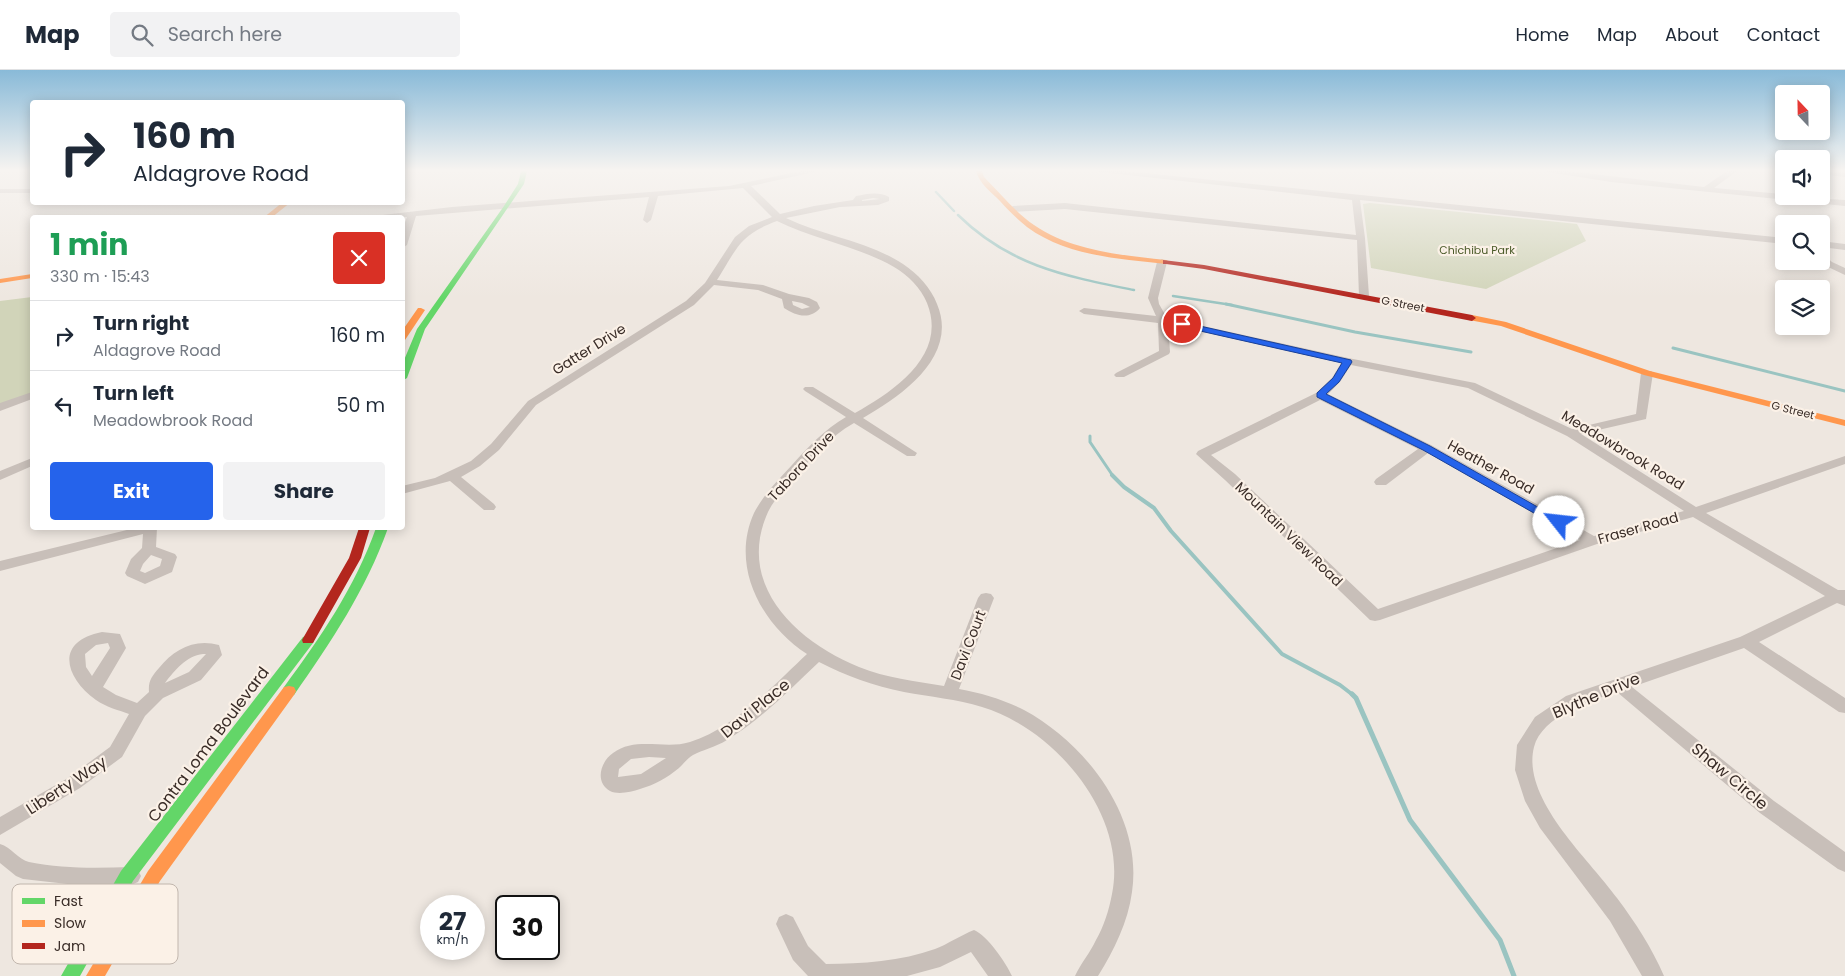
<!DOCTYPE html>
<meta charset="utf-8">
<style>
:root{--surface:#fff;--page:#f2f2f3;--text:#1f2937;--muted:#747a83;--line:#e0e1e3;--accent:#2563eb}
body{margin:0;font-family:Poppins,sans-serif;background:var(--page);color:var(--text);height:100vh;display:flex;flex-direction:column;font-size:19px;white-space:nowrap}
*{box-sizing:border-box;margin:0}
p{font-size:16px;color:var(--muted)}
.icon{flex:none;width:28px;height:28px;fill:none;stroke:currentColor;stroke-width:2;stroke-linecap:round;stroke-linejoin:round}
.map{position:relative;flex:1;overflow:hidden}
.sheet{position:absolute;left:30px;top:145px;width:375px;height:315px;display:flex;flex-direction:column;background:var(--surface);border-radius:5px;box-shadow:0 2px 12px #0003}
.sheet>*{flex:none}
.hud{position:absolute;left:30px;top:30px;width:375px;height:105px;border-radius:5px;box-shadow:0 2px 12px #0003;background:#fff;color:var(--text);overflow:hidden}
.needle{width:32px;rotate:338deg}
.buttons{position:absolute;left:1775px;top:15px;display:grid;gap:10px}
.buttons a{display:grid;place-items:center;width:55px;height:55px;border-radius:5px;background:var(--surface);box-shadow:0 2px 12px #0003;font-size:25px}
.speed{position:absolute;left:420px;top:825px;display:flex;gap:10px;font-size:25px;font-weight:700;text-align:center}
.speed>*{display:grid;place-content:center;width:65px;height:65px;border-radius:50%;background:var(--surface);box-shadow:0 2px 12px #0003;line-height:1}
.speed small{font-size:12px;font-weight:400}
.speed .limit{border:2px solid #111;border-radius:8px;background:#fff;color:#111}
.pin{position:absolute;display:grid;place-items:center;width:42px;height:42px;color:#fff;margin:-21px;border:2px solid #fff;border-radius:50%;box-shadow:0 1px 5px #0007}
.me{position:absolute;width:55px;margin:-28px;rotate:299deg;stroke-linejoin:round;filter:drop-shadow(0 0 4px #0008)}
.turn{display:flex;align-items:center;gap:18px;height:105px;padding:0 20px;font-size:22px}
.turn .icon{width:65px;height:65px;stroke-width:2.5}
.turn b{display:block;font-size:35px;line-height:42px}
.round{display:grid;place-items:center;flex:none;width:52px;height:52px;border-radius:5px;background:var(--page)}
.summary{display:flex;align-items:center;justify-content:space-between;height:85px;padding:0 20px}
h1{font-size:30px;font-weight:700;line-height:38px;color:#1e9e55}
.cta{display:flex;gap:10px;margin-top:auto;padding:10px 20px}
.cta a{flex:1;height:58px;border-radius:5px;background:var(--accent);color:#fff;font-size:20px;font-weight:700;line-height:58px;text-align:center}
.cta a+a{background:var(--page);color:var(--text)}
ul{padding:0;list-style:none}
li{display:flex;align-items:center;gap:15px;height:70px;padding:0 20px;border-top:1px solid var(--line)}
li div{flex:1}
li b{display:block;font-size:19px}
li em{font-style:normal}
header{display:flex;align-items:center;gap:30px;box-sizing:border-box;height:70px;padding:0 25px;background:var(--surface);border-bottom:1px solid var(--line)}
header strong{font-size:24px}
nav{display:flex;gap:28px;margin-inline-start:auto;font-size:18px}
.search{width:350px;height:45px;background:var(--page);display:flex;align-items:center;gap:12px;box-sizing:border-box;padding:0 18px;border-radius:5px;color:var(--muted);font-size:19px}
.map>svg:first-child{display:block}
.green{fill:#d1d4b9}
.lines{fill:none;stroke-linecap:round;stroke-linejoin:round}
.stream-far3{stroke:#9ac4c1;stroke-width:2.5}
.stream-far2{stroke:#9ac4c1;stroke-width:3}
.stream-far1{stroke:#9ac4c1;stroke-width:4}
.stream{stroke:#9ac4c1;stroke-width:5}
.street{fill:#c8bfb9;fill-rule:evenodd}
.fast{fill:#63d668;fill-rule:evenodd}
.slow{fill:#ff974d;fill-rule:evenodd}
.jam{fill:#b3261e;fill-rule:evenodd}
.route{fill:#2563eb;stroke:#184099}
.labels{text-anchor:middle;stroke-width:4.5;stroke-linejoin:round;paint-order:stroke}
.far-park-label{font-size:11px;fill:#4a5a28;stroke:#fbf1e7}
.far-street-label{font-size:11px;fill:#392c27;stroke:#fbf1e7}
.street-label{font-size:14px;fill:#392c27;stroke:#fbf1e7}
.near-street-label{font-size:16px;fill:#392c27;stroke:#fbf1e7}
.key{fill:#fbf1e7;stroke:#c1b6ad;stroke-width:1}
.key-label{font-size:14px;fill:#392c27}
</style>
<header>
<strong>Map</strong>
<div class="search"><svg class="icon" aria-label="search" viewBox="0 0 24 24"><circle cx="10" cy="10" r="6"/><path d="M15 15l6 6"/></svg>Search here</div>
<nav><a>Home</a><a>Map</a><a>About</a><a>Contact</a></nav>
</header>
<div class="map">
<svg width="1845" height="906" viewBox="0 0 1845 906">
<rect width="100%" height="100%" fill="#eee7e0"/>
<path class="green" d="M1370 133 1577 154 1586 171 1486 219 1371 198 1363 134Z
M32 227V325L0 337V231Z"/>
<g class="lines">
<path class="stream-far3" d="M936 122 954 141
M958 145C1010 196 1065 206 1134 220
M1173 226 1232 235"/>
<path class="stream-far2" d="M1226 234 1355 262 1471 282
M1673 278 1845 321
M1090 366V372L1113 406"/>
<path class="stream-far1" d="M1112 405 1124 417 1154 438 1171 461 1282 584 1340 615 1353 625"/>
<path class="stream" d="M1352 624 1356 628 1410 750 1500 870 1514 906"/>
<path class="street" d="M801 101H819L751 116 780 144 814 136 853 130 856 126C867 124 878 121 889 127V131L878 135 840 137 786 148C823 166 868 171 903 194 918 204 931 218 937 234 959 286 902 326 863 348L917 383 915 386H907L854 353C829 367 812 388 793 409 784 419 774 430 768 442 735 515 797 572 859 597 886 608 915 611 944 616L978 528 981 524 986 523 991 524 994 528 959 619C982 623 1004 630 1024 640 1087 674 1143 748 1132 822 1128 852 1114 880 1098 906H1075C1081 893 1090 883 1096 870 1104 856 1109 840 1112 824 1128 745 1055 659 982 637 957 629 930 627 904 622 874 616 846 606 819 592 790 619 762 649 727 670 716 677 702 680 693 685 688 688 683 694 679 698 667 708 654 715 640 719 631 722 618 725 610 721 594 712 601 691 613 683 636 666 665 680 690 672 733 659 775 614 807 584 761 554 730 496 754 443 763 425 778 410 792 395 809 376 824 360 846 347L805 321 803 319 805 317H813L855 343C894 321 948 285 927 233 921 218 908 205 894 197 858 176 815 170 777 151 739 165 738 177 717 210L763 215 789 224 809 228 817 232 820 238C810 250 796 246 784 238L782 229 758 220 714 215 694 235 536 335 499 380 480 396 461 407 494 434 496 437 494 440H484L450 411 402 424V416L435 408 471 391 491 374 528 331 686 231 705 213 735 167 749 156 772 147 743 118 658 126 651 150 647 153 643 150 649 127 416 146 407 175 402 178V160L407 147 373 148 374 146 452 137 729 116ZM873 128 880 129 862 131V130ZM792 231 802 233 810 237 802 239 793 235ZM649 687 666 688 641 704 618 707 619 699 631 689Z
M1092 101H1124L1784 168V174L1360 130 1365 168 1369 226 1364 229 1359 226 1357 170 1065 139 1013 142 1009 139 1013 136 1065 133 1356 165 1352 130Z
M1542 101H1567L1704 117 1727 101H1737L1714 118 1784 124V126L1845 130V136L1611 112Z
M1821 101 1845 103V107L1821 104Z
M0 119H32V123H0Z
M1821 171 1845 174V180L1821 177Z
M1821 182 1832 192 1845 198V205L1826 196 1821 191Z
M1162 189 1167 192 1158 228 1159 234 1167 248 1348 288 1475 313 1572 359 1636 344 1641 303 1643 301H1651L1653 303 1646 349 1581 364 1696 437 1845 386V394L1706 443 1838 520H1845V536L1837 533 1759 572 1845 628V643L1839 642 1744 578 1632 617 1774 731 1845 782V802L1838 799 1760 743 1617 622C1590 631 1542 646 1534 677 1521 729 1589 789 1617 828 1635 852 1652 878 1664 906H1642L1610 851 1540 758 1525 731 1515 700 1517 675 1535 647 1566 626 1740 567 1825 526 1693 447 1597 474 1380 550 1375 551 1370 550 1225 410 1196 384 1198 381 1316 323 1332 308 1341 293 1168 254 1170 282 1169 284 1124 307H1116L1114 305 1116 303 1159 281 1158 253 1084 244 1079 241 1084 238 1156 246 1148 228 1157 192ZM1351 295 1468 318 1567 366 1684 441 1594 466 1431 375 1328 324 1340 312ZM1320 330 1418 379 1376 409 1374 412 1376 415H1386L1428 383 1580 470 1378 539 1235 404 1211 385Z
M32 322V329L0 341V333Z
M32 388V396L0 410V401Z
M135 458H157L156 477 175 484 177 487 172 502 145 514 127 506 125 503 131 489 142 478 143 464 0 501V491ZM151 485 162 489 160 496 145 503 140 501 143 494Z
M102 562 120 564 126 578 103 617 116 625 137 633 149 622C148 611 152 606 159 598 174 579 195 568 219 575L222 585 201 610 163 628 145 646 122 687 80 718 0 765V747L68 708 110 677 129 644C118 640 106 637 96 630 64 607 55 571 102 562ZM108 573 110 578 92 606 86 597 85 584 96 575ZM203 584H206L189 602 165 613C175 600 186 586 203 584Z
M0 774C11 777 19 790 29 792 62 799 98 798 131 797L138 800 141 806 138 812 131 815 85 816 23 809 16 806 0 793Z
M786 844 793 847 808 876 826 894C861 894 902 891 935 879 948 874 961 865 974 860 987 865 1006 893 1012 906H988L971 882 940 897 907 906H808L793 890 776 854 779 847Z"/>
<path class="fast" d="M521 101H527L524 114 425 259 407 308 402 311V295L417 259 504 136 518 114Z
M376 458H388C366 520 331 572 294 625L289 626 284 625 282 621 284 617C321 567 355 517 376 458Z
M308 565 313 567 314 570 313 573 133 811 80 906H61L121 801 303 567Z"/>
<path class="slow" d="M976 101H982L984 107C1000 123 1015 142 1034 155 1072 181 1121 185 1166 190L1170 192 1166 194C1120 189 1066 186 1027 157 1017 149 1008 140 1000 131 991 122 979 113 976 101Z
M283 132H291L271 148H263Z
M32 204V208L0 213V209Z
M418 238H421L425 240 405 270H402V261Z
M1472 245 1506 252 1650 301 1845 350V356L1644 305 1501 256 1469 250V246Z
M289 616 294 617 296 621 294 625 160 811 105 906H86L148 801 284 617Z"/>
<path class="jam" d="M1163 190 1204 195 1472 245 1476 248 1472 251 1204 199 1166 194H1163Z
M359 458H370L361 488 313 573H303L302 570 349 488Z"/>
</g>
<linearGradient id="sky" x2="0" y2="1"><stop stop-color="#89bad8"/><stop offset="0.44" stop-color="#f7f4f1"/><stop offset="1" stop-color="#f7f4f1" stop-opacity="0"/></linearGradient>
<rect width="1845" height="228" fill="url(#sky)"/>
<path class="route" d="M1182 252 1351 290 1352 292 1339 312 1326 324 1430 376 1564 452 1559 456 1555 455 1423 380 1317 327V323L1333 308 1342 293 1178 256V253Z"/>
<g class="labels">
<g class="far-park-label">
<text x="1477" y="184">Chichibu Park</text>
</g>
<g class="far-street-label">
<text transform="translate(1403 234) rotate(11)" y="4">G Street</text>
<text transform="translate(1793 340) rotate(14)" y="4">G Street</text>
</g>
<g class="street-label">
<text transform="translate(589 279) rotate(-32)" y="5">Gatter Drive</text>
<text transform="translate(1623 380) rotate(31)" y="5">Meadowbrook Road</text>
<text transform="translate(801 396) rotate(-47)" y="5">Tabora Drive</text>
<text transform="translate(1491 397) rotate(29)" y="5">Heather Road</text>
<text transform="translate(1638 458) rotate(-16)" y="5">Fraser Road</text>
<text transform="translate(1289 464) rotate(44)" y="5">Mountain View Road</text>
<text transform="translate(968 575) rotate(-69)" y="5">Davi Court</text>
</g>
<g class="near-street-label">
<text transform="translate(1596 625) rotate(-23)" y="6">Blythe Drive</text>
<text transform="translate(755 638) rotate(-39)" y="6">Davi Place</text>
<text transform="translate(208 674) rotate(-53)" y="6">Contra Loma Boulevard</text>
<text transform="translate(1730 706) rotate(40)" y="6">Shaw Circle</text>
<text transform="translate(66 715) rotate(-33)" y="6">Liberty Way</text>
</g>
</g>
<rect x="12" y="814" width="166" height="80" rx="8" class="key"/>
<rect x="22" y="828" width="23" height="6" fill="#63d668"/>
<rect x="22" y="850" width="23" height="7" fill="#ff974d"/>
<rect x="22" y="873" width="23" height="6" fill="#b3261e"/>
<g class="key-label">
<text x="54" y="836">Fast</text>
<text x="54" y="858">Slow</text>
<text x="54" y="881">Jam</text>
</g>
</svg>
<div class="buttons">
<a><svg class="needle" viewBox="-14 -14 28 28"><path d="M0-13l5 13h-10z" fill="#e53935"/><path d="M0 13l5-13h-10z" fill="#747a83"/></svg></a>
<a><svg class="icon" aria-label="sound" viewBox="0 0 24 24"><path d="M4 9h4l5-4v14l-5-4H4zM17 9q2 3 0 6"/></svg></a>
<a><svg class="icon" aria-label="search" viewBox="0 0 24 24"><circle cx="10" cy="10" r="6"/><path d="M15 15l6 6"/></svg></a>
<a><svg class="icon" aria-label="layers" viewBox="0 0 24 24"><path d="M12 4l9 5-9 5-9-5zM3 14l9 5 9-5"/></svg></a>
</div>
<div class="speed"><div>27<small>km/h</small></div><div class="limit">30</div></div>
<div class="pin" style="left:1182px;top:254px;background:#d93025"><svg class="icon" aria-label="arrive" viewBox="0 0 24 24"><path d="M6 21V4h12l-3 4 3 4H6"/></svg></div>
<svg class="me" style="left:1559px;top:452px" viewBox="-20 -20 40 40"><circle r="19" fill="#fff"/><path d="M0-13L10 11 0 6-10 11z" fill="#2563eb"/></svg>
<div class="hud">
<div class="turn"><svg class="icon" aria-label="right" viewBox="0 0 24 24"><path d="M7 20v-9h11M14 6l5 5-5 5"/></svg><div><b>160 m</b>Aldagrove Road</div></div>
</div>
<section class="sheet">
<div class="summary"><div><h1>1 min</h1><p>330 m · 15:43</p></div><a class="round" style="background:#d93025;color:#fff"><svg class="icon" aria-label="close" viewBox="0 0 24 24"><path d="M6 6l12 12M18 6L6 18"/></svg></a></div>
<ul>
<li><svg class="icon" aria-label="right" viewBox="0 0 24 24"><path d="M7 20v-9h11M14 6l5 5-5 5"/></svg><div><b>Turn right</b><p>Aldagrove Road</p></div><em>160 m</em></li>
<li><svg class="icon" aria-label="left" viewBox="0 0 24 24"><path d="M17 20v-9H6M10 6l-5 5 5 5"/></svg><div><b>Turn left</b><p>Meadowbrook Road</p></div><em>50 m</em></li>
</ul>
<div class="cta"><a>Exit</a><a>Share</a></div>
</section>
</div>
